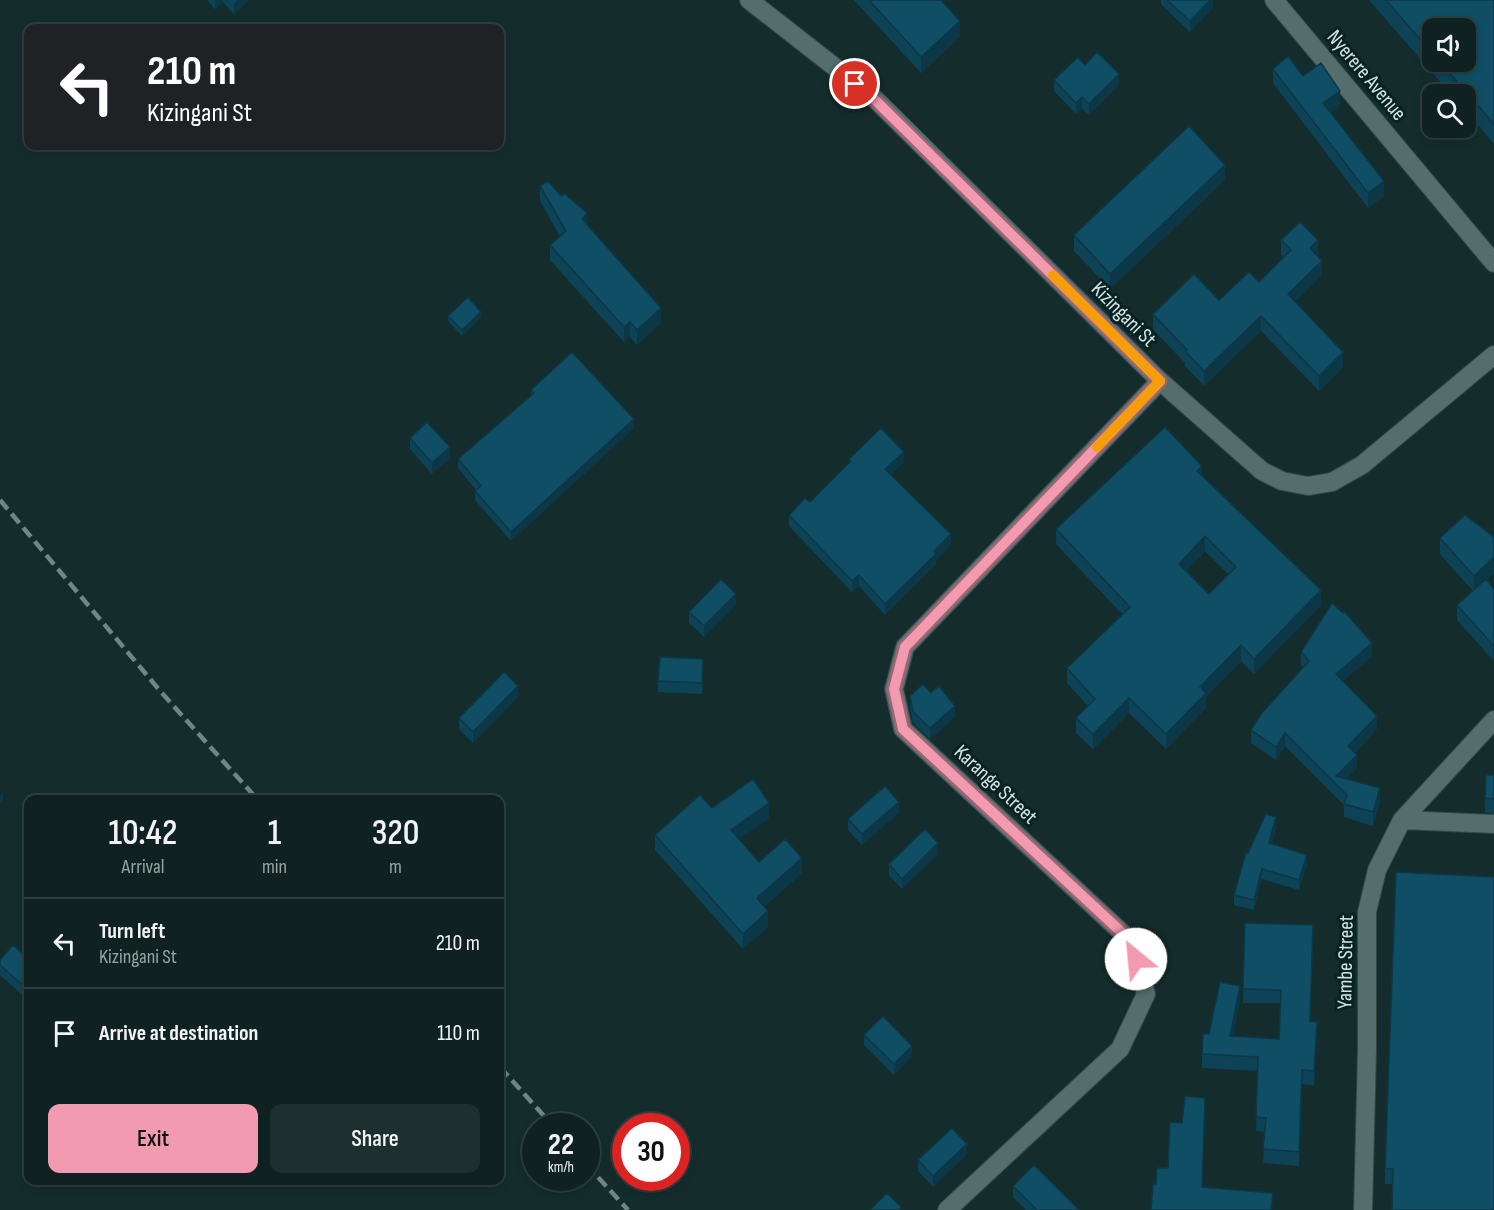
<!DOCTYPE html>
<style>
:root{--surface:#0f2221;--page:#1d2f2e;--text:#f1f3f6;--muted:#9ba4a5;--line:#2f3f3f;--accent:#f29aaf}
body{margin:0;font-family:"Sofia Sans Condensed",sans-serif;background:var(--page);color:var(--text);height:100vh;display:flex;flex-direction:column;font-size:22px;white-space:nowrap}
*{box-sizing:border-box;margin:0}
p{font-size:20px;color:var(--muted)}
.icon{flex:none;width:33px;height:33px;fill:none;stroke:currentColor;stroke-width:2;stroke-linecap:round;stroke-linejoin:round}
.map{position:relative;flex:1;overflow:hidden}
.drawer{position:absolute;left:24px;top:795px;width:480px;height:390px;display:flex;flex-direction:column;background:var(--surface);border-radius:12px;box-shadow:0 3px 9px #0003,0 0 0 2px var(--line)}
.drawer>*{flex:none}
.hud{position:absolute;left:24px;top:24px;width:480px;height:126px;border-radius:12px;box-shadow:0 3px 9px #0003,0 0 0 2px var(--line);background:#202124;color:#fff;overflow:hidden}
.buttons{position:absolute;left:1422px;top:18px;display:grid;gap:12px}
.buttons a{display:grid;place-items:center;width:54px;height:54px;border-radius:12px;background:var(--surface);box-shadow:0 3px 9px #0003,0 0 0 2px var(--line);font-size:30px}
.speed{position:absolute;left:522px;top:1113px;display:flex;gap:12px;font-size:30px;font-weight:700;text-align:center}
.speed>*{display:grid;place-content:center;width:78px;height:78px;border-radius:50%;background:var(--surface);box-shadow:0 3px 9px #0003,0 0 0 2px var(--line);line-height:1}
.speed small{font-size:15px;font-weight:400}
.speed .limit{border:9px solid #d22;background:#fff;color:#111}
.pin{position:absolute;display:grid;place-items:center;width:51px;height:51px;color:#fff;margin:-26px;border:3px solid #fff;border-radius:50%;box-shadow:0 2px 6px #0007}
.me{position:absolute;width:66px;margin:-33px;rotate:332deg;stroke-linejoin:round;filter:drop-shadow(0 0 4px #0008)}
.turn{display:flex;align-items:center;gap:21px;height:126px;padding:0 24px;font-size:27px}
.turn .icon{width:78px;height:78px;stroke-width:2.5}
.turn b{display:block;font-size:42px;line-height:51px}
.eta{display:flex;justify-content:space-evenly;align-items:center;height:102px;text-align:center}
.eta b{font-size:36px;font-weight:600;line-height:42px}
.cta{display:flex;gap:12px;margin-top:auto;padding:12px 24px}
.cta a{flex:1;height:69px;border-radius:12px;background:var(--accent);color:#111;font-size:24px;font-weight:600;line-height:69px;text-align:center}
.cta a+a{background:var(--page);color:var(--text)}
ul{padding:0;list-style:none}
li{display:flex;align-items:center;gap:18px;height:90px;padding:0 24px;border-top:2px solid var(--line)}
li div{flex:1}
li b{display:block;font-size:22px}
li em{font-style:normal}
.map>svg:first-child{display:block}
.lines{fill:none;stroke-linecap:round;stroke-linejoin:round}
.minor-casing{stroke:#334747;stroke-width:20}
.tertiary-casing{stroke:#334747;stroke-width:20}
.minor{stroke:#536e6d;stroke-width:18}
.tertiary{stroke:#536e6d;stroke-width:18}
.rail{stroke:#718584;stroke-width:4.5;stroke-dasharray:12 6;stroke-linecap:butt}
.wall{fill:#0e4357;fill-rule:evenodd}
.shaded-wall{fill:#0b3747}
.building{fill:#104e65;stroke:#0b3747;stroke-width:1.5;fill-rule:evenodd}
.route-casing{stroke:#9d6472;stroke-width:15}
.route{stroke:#f29aaf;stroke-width:10}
.slow{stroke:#f59e0b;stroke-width:10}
.labels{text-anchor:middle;stroke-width:6;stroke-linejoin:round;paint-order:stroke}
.street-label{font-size:21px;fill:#d6e5e4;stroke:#092323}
</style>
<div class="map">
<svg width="1494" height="1210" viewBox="0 0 1494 1210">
<rect width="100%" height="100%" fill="#142d2c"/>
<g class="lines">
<defs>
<path id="minor" d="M1402 820 1494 824
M947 1210 1120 1049 1146 994 1131 941 903 729 894 689 905 647 1160 381
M1363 1210 1367 1050V912L1377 870 1402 820 1494 720"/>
<path id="tertiary" d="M749 0 873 97 1160 381 1262 471 1282 481 1308 486 1332 482 1362 465 1494 355
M1274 0 1494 263"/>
</defs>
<use href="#minor" class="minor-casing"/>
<use href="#tertiary" class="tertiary-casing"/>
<use href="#minor" class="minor"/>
<use href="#tertiary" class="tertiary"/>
<path class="rail" d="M0 500 161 692 258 800
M500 1067 553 1126
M586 1164 628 1210"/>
</g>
<path class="wall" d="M207 0H249L234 14 223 2 215 9Z
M854 0H941L960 37 921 73Z
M1161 0H1213V8L1190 32 1161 4Z
M1369 0H1494V144L1466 111V94H1451ZM1432 28 1466 62H1432Z
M1085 65 1119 85 1089 115 1082 108 1076 114 1054 91V80Z
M1273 69 1303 76 1340 106 1331 112 1384 196 1368 208 1273 83Z
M1225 180 1110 289 1074 251V235Z
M540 186 587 225 661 323 637 345 630 337 624 342 550 260V245L560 236 540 201Z
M1281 240 1318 255 1322 275 1295 302 1343 367 1319 391 1261 331 1204 386 1185 366V363L1153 329V314L1219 300 1259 282 1284 257 1281 255Z
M448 316 481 317 462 336 448 321Z
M531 390 634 428 511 541 475 500V491L476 490 458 468V459L531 395Z
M410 438 450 458 432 474 410 449Z
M849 459 904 462 891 474 951 545 936 560V564L885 615 859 586 852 592 789 526V515L810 502 849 463Z
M1202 476 1321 605 1254 674 1241 661 1206 697V708L1166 749 1129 713 1093 749 1076 733V718L1088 706 1067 683V668L1122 614 1056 544V529ZM1205 551 1229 575 1209 594 1186 571Z
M1494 532V573L1486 580 1494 589V659L1493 660 1457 620V605L1473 591 1440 554V538L1494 537Z
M736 605 704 637 689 623V612Z
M1301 652 1372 656 1343 681 1377 729 1355 753 1357 768 1347 778 1380 801 1373 826 1344 817V805L1285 746 1276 760 1251 743V730L1303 667 1301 665Z
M703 670 702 694 658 692V681Z
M931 693 955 717 930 739 913 723 910 707V696Z
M518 697 473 743 459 729V718Z
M1494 775V814L1485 812V798Z
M712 808 769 818 739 839 759 862 802 873 764 907 768 927 743 949 655 850V835Z
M899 813 862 845 848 830V819Z
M1276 827 1272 844 1307 865 1299 890 1262 879 1254 910 1234 905V895L1248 853Z
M938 854 902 889 889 875V864Z
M1494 877 1393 1184H1385V1169Z
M1245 923 1310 1021 1317 1036 1314 1085 1302 1084 1299 1166 1263 1163 1265 1132 1256 1131 1258 1071 1202 1068V1054L1209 1034 1240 1000 1233 1036 1279 1039 1281 1003H1243Z
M28 958V1000L0 975V960Z
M864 1035 912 1056 894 1075 864 1045Z
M967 1154 933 1187 918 1171V1160Z
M1013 1186 1079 1210H1026L1013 1197Z"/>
<path class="shaded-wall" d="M215 0H223V2L215 9Z
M237 0H249L234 14V3Z
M1210 0H1213V8L1190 32V21Z
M960 21V37L921 73V57Z
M1119 74V85L1089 115V104Z
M1340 91V106L1323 117V103Z
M1082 97V108L1076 114V103Z
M1225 165V180L1110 289V274Z
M1384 181V196L1368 208V193Z
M587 213V227L582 219Z
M1318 240V255L1310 262V248Z
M1322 261V275L1288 309V294Z
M661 308V323L637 345V330Z
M481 312V317L462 336V330Z
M1261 316V331L1204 386V371Z
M630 322V337L624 342V327Z
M1343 352V367L1319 391V376Z
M634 419V428L511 541V532Z
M450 447V458L432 474V463Z
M904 452V462L885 479V469Z
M1202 466V482L1197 471Z
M951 534V545L936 560V564L885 615V604L934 551Z
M1205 536V551L1179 579V564Z
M1494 557V573L1474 592V576Z
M859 575V586L852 592V581Z
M1321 590V605L1254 674V659Z
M736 594V605L704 637V626Z
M1372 643V656L1336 687V674Z
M1494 644V659L1493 660V645Z
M1241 645V661L1206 697V708L1166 749V734L1200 687Z
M518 686V697L473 743V732Z
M1129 698V713L1093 749V734Z
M955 706V717L930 739V728Z
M1377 716V729L1348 759V746Z
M1285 733V746L1276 760V747Z
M1357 755V768L1339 787 1336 776Z
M1380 788V801L1373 826V812Z
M3 793V800L0 803V796Z
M899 802V813L862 845V834Z
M769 803V818L731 845V830Z
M1276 817V827L1269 853V843Z
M938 843V854L902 889V879Z
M1307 855V865L1299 890V880Z
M802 858V873L757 913V898Z
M1262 869V879L1254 910V900Z
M768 911V927L743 949V934Z
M1240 986V1000L1230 1050V1036Z
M1317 1022V1036L1314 1085V1071Z
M912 1046V1056L894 1075V1064Z
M967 1144V1154L933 1187V1176Z"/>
<path class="building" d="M869 0H941L960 21 921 57Z
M1167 0H1210L1190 21Z
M1386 0H1494V124L1440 62H1466V28H1432V53Z
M1097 52 1119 74 1089 104 1082 97 1076 103 1054 80 1078 57 1085 65Z
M1288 56 1303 76 1321 63 1340 91 1323 103 1384 181 1368 193 1273 69Z
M1189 126 1225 165 1110 274 1074 235Z
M548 181 561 196 565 194 587 213 582 219 661 308 637 330 630 322 624 327 550 245 566 231 540 186Z
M1300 222 1318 240 1310 248 1322 261 1288 294 1343 352 1319 376 1261 316 1204 371 1185 351 1187 350 1153 314 1194 274 1219 300 1249 272 1259 282 1291 250 1281 240Z
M468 297 481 312 462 330 448 316Z
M572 352 634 419 511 532 475 491 481 486 458 459 534 393 531 390Z
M427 422 450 447 432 463 410 438Z
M1165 427 1202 466 1197 471 1321 590 1254 659 1241 645 1200 687 1206 693 1166 734 1129 698 1093 734 1076 718 1095 699 1067 668 1130 607 1056 529ZM1205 536 1236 567 1209 594 1179 564Z
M881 428 904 452 885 469 951 534 934 551 936 554 885 604 859 575 852 581 789 515 805 498 810 502 851 461 849 459Z
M1465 515 1494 537V557L1474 576 1440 538Z
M721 579 736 594 704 626 689 612Z
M1486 579 1494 589V644L1493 645 1457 605Z
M1332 603 1343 613 1344 611 1372 643 1336 674 1377 716 1348 746 1357 755 1336 776 1380 788 1373 812 1344 804 1347 795 1285 733 1276 747 1251 730 1261 714 1309 661 1301 652Z
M660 657 703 659 702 683 658 681Z
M504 672 518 686 473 732 459 718Z
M923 684 931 693 939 686 955 706 930 728 913 712 910 696Z
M1486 775H1494V799L1485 798Z
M753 779 769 803 731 830 759 862 785 839 802 858 757 898 768 911 743 934 655 835 700 795 712 808Z
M885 786 899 802 862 834 848 819Z
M1266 814 1276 817 1269 843 1307 855 1299 880 1262 869 1254 900 1234 895 1246 852 1248 853Z
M925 829 938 843 902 879 889 864Z
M1396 872 1494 877V1210H1392L1393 1169H1385Z
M1245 923 1313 925 1310 1021 1317 1022 1314 1071 1302 1070 1299 1152 1263 1149 1266 1118 1256 1117 1258 1057 1202 1054 1203 1034H1209L1220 982 1240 986 1230 1036 1279 1039 1281 990 1243 989Z
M13 945 28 958V990L0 965V960Z
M883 1016 912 1046 894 1064 864 1035Z
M1185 1096 1205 1098 1202 1187 1273 1193 1271 1210H1151L1153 1184H1156L1157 1168H1168L1170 1122 1182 1123Z
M952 1128 967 1144 933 1176 918 1160Z
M1034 1165 1079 1210H1037L1013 1186Z
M887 1193 901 1207 899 1210H870Z"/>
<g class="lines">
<defs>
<path id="route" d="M855 84 873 98 1160 381 905 647 894 689 903 729 1131 941 1136 959"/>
</defs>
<use href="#route" class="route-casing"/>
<use href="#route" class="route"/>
<path class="slow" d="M1053 275 1160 381 1097 447"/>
</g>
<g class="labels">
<g class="street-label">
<text transform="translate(1367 75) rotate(50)" y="7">Nyerere Avenue</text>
<text transform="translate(1124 314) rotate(45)" y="7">Kizingani St</text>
<text transform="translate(996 784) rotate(43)" y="7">Karange Street</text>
<text transform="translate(1345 962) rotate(-89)" y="7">Yambe Street</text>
</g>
</g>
</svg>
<div class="buttons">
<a><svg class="icon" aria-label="sound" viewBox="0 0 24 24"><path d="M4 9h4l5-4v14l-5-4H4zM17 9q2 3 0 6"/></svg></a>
<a><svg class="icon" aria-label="search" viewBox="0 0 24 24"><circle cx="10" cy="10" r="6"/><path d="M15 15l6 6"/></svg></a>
</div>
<div class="speed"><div>22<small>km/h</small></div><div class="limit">30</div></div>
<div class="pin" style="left:855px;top:84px;background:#d93025"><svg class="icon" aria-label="arrive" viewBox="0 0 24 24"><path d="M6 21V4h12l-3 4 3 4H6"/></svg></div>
<svg class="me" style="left:1136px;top:959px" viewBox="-20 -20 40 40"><circle r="19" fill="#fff"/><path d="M0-13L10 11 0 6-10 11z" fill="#f29aaf"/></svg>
<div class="hud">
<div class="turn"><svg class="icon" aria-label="left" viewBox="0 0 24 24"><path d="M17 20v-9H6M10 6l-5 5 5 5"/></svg><div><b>210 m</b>Kizingani St</div></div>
</div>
<section class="drawer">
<div class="eta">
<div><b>10:42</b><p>Arrival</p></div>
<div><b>1</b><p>min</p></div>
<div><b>320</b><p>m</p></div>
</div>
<ul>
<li><svg class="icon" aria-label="left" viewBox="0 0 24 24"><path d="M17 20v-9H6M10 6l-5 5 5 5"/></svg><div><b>Turn left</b><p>Kizingani St</p></div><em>210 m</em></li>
<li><svg class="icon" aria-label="arrive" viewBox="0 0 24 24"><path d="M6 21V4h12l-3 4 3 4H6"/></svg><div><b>Arrive at destination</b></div><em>110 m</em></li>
</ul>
<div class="cta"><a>Exit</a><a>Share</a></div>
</section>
</div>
